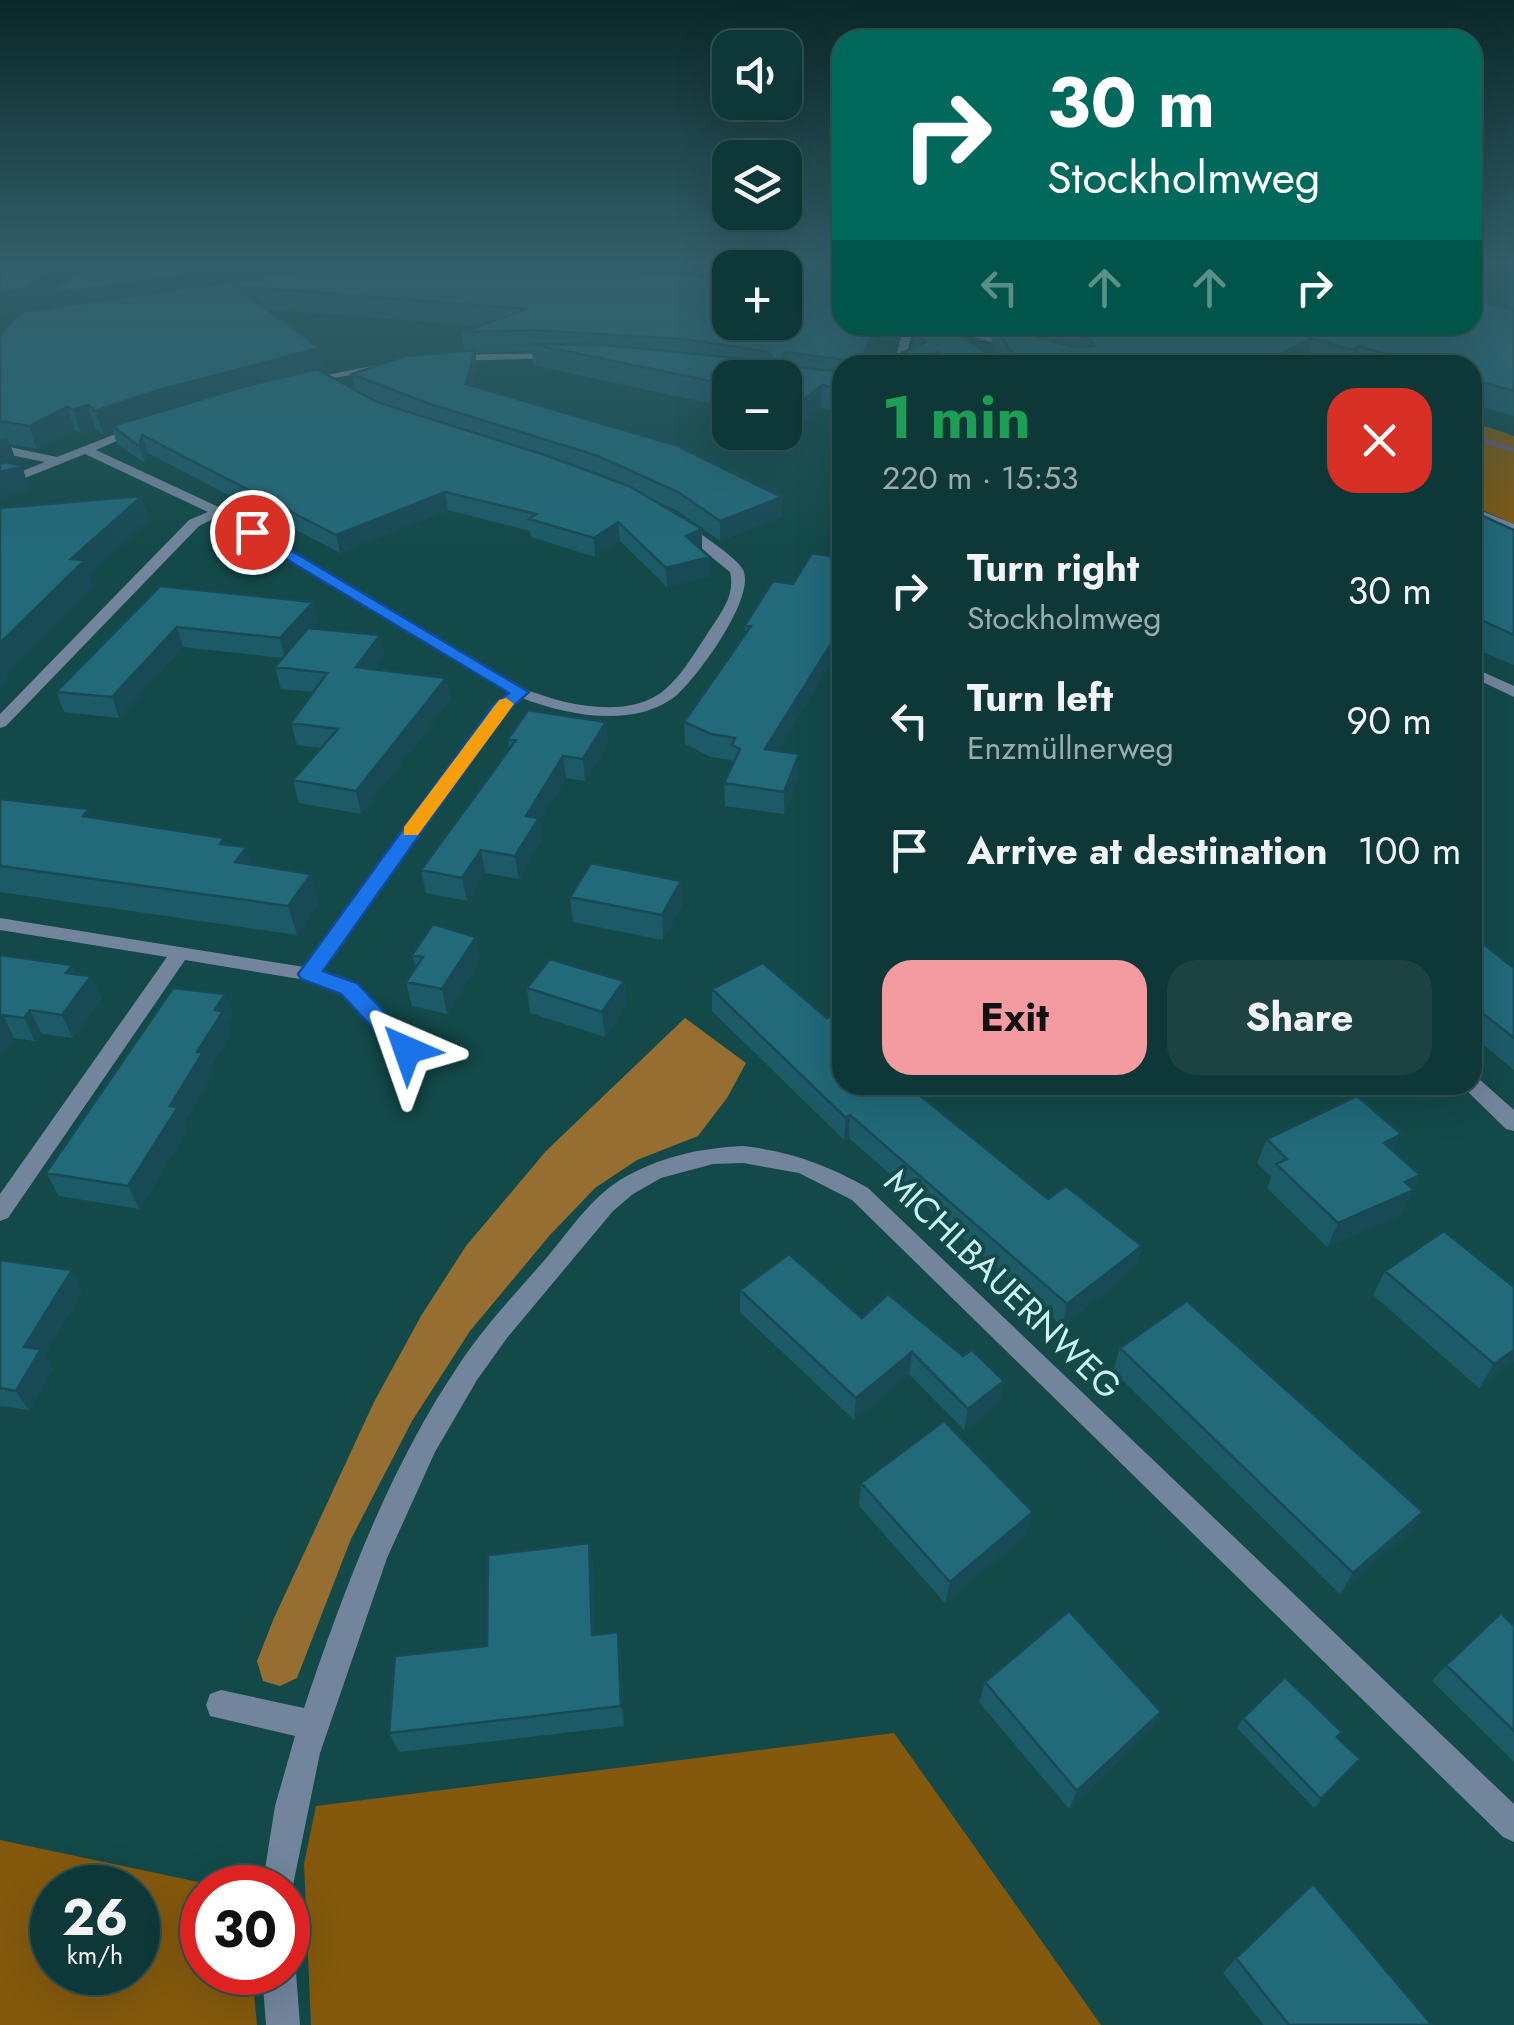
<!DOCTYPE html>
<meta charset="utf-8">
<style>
:root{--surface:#0e3737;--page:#1c4242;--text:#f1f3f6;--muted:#9bacad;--line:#2e5152;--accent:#f49aa1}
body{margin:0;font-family:Jost,sans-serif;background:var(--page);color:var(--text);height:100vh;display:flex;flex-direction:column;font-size:38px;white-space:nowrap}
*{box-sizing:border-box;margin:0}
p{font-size:32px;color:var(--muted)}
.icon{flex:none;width:55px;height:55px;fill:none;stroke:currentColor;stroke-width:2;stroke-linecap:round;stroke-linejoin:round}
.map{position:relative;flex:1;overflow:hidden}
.panel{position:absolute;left:832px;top:355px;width:650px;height:740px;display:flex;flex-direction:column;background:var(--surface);border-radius:30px;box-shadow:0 10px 40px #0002,0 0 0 2px var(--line)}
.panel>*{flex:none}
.top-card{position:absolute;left:832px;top:30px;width:650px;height:305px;border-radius:30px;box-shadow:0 10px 40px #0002,0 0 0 2px var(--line);background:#00695c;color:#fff;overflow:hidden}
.fabs{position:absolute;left:712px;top:30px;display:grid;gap:20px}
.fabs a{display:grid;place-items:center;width:90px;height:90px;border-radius:20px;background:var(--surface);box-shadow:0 10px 40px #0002,0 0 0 2px var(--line);font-size:50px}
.speed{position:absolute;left:30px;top:1865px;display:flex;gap:20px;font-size:50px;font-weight:700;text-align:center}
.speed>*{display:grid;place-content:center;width:130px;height:130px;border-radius:50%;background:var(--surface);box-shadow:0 10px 40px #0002,0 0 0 2px var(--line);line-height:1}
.speed small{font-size:25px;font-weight:400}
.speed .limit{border:15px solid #d22;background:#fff;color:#111}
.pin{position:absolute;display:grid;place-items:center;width:85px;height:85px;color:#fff;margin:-42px;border:5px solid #fff;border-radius:50%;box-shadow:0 2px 10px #0007}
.me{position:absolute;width:110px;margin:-55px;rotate:317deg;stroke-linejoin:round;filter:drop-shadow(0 0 8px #0008)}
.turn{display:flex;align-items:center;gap:35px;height:210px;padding:0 50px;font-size:45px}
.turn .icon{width:130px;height:130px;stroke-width:2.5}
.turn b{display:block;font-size:70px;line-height:85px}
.lanes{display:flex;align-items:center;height:95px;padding:0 50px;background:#0003;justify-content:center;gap:50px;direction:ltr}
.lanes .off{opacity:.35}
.round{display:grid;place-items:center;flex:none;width:105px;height:105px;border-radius:30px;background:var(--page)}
.summary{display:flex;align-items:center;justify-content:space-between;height:170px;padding:0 50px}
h1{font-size:60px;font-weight:700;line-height:75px;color:#1e9e55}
.action{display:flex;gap:20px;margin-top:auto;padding:20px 50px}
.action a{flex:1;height:115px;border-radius:30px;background:var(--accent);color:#111;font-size:40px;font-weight:700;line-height:115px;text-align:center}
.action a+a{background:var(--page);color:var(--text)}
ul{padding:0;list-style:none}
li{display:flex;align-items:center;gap:30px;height:130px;padding:0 50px}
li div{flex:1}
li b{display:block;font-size:38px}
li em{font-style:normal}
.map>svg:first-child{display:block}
.green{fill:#84590d;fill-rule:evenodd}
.forest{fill:#976e31}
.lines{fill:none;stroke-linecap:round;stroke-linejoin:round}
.stream{fill:#6c5587;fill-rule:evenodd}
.minor{fill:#73859c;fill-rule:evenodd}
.wall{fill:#1d5a68;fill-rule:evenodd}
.shaded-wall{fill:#184a55}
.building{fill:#226979;stroke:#184a55;stroke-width:2.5}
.route{fill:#1a73e8;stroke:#114b97;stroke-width:2.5}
.slow{fill:#f59e0b}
.labels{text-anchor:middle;stroke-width:8;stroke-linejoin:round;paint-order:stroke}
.near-street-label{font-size:35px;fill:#c8f4f3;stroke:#134949}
</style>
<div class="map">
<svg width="1514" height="2025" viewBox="0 0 1514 2025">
<rect width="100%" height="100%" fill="#134949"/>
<path class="green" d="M1473 422 1514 436V524L1473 506Z
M894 1733 1101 2025H311L304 1864 316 1806Z
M0 1840 222 1887 202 1888V1972L252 1973 257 2025H0ZM52 1888H138V1972H52Z"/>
<path class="forest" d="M685 1018 746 1063 727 1098 698 1136 637 1160 595 1188 550 1235 470 1331 412 1421 351 1539 297 1678 280 1686 263 1681 257 1661 274 1618 374 1402 421 1316 466 1246 546 1151Z"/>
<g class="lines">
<path class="stream" d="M1472 434 1514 448V452L1472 439Z"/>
<path class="minor" d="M904 325H914L904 365H894Z
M931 325H948L1021 346 1016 349Z
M556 353 561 356 560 358 450 361 445 358 450 355Z
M396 361 401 364 400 366 302 384 297 381Z
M136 426 146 428 96 450 223 509 525 689C564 705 626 719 662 692 681 677 693 655 706 636 719 615 736 597 730 572L678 530V524H688C702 536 732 554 742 568 759 594 698 676 678 694 668 703 656 708 643 712 605 722 558 712 522 698L505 712 321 971 356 983 414 1044 417 1049 414 1054H400L342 993 306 980 185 960 8 1218 0 1221V1194L167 957 0 930V918L304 967 493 706 510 692 217 517 199 526 6 726 0 728V714L189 520 208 512 85 454 0 488V480L45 462 0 453V445L57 457Z
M1472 507 1514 524V533L1472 516Z
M1472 667 1514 686V697L1472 677Z
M1472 1076 1479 1079 1514 1110V1131L1506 1129 1465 1089 1462 1085H1472Z
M743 1146C789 1151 828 1165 868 1188L1514 1804V1842L1503 1837 852 1200 799 1173 743 1163 713 1164 661 1178 633 1194 613 1211 507 1338 477 1380 435 1452 387 1558 320 1753 290 1900 288 1888H262L275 1806 295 1736 210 1716 206 1705 210 1694 221 1690 304 1708C344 1589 389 1468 460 1363 484 1327 514 1295 542 1263 567 1235 588 1200 620 1180 659 1157 699 1148 743 1146Z
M288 1959 296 1972 300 2025H266L262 1972H288Z"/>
</g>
<path class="wall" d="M0 265 710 278 701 271 700 265H842V325H882L866 365H842V412L821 408 802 423 785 419V378H730V408L533 365 532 351 475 353 477 367 473 385 782 516 720 541 678 511 643 495 702 548 701 549 710 576 667 587 620 541 595 557 531 537 530 531 448 510 340 553 148 453 145 463 117 444 113 430 103 434 95 428 81 433 75 430 37 449 10 444 16 460 10 463 30 490 0 498V335L53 308 50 297 41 303 37 309 0 315ZM730 268 785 322H730ZM266 309 477 326 462 332 464 351 352 374 355 390 320 371 324 370ZM363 395 402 410 377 402Z
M1514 294V416L1472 404V365H1323L1306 360 1296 365H876L914 348 915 333 952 330 957 328V334L1002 362 991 346 992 334 981 330 977 325H1472L1505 308 1509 295Z
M1472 511 1514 530V664L1513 665 1472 647Z
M842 558V656L840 661 833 660 777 751 799 754V776L784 814 725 806 724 783 732 766V760L711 757 685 744 684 722 745 634V625L793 584Z
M160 586 313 602 318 622 313 628 380 635 385 657 375 669 446 678 450 700 361 814 299 803 293 780 321 748 297 745 291 723 313 692 281 689 275 667 283 658 183 647 119 718 64 712 56 692Z
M508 739 608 744 585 781 566 778 539 821 542 840 519 879 485 873 467 901 426 893 421 870 509 749Z
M0 799 226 844 253 865 319 902 297 935 0 892Z
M681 881 682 905 663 940 573 922 570 897Z
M1472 935 1514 968V1070L1472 1035Z
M0 955 76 974 91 976 102 999 73 1038 42 1034 35 1041 14 1038 0 1055Z
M412 955 480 961 447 1014 412 1006 406 982 416 968Z
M624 981 626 1006 605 1037 530 1013 527 988Z
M712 989 842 1085H918L917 1093 1048 1199 1142 1246 1135 1268 1062 1326 849 1138 844 1140 712 1011Z
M225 994 233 1017 228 1025 231 1034 210 1068 212 1076 184 1122 187 1131 139 1209 59 1196 46 1173Z
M1267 1139 1393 1151 1420 1175 1401 1214 1327 1247 1267 1188 1271 1177 1257 1163Z
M0 1260 83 1291 44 1355 53 1369 29 1410 0 1406Z
M1385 1271 1514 1287V1362L1479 1388 1373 1295Z
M740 1290 862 1318 963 1356 1004 1381 999 1402 964 1430 909 1374 854 1420 740 1312Z
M1120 1348 1423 1512 1408 1533 1340 1594 1113 1371Z
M861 1483 1027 1534 945 1603 859 1506Z
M589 1543 593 1565 595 1634 621 1653 624 1726 399 1752 389 1733 487 1646Z
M1514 1626V1762L1432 1681 1446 1665Z
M985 1682 1151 1731 1069 1809 979 1702Z
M1243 1718 1342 1732 1338 1738 1360 1759 1314 1808 1237 1728Z
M1236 1958 1432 2025H1264L1223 1973Z"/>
<path class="shaded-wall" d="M62 265H401L235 286 55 314 50 297 41 303 37 309 0 315V293L34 282Z
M1477 265H1500L1472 284V268Z
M875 325H882L866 365H859Z
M1311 338 1306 360 1296 365H1260Z
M1359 346 1354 365H1349L1353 350Z
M320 348 324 370 112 426 113 430 103 434 95 411 159 390Z
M475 350 477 367 469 401 466 384Z
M938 351 937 365H924Z
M822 385 821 408 802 423 803 400Z
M88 405 95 428 81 433 73 410Z
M67 407 75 430 37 449 29 426Z
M142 435 148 453 145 463 139 446Z
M7 437 16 460 0 468V440Z
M22 466 30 490 0 498V472Z
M445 492 448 510 340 553 336 535Z
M142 496 150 520 90 575 93 586 6 674 9 681 0 690V643L71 559Z
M782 497V516L720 541V521Z
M618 522 620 541 595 557 594 538Z
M702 529V548L687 555 686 536Z
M710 557V576L667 587 666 568Z
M313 602 318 622 285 658 280 638Z
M177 627 183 647 119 718 112 697Z
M380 635 385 657 361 689 356 667Z
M842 636V656L840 661 841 640Z
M834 639 833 660 765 771V749Z
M446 678 450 700 361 814 356 791Z
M606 722 608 744 585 781 583 759Z
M799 754V776L784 814V792Z
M563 756 566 778 539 821 542 840 519 879 515 856 526 816Z
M247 847 256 875 235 862Z
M481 850 485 873 467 901 462 878Z
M311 874 319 902 297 935 288 906Z
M681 881 682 905 663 940 662 915Z
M476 937 480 961 447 1014 442 989Z
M72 965 82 988 91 976 102 999 73 1038 62 1015 66 973Z
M624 981 626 1006 605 1037 602 1012Z
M225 994 233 1017 228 1025 231 1034 210 1068 212 1076 184 1122 187 1131 139 1209 128 1186 170 1106 215 1010Z
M30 1010 42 1034 35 1041 24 1018Z
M3 1015 14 1038 0 1055V1018Z
M905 1085H918L917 1096Z
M850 1115 849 1138 844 1140 846 1118Z
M1401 1134 1389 1159 1384 1143Z
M1420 1175 1401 1214 1327 1247 1338 1223Z
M1142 1246 1135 1268 1062 1326 1067 1304Z
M72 1270 83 1291 44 1355 53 1369 29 1410 16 1391 24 1347Z
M1514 1350V1362L1479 1388 1494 1364Z
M912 1352 909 1374 854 1420 856 1398Z
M1004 1381 999 1402 964 1430 968 1409Z
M1033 1512 1027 1534 945 1603 950 1582Z
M1423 1512 1408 1533 1340 1594 1353 1573Z
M589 1543 593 1565 596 1655 592 1635Z
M618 1632 621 1653 624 1726 621 1706Z
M1161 1712 1151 1731 1069 1809 1077 1791Z"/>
<path class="building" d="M0 265H62L34 282 30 288 0 293Z
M88 265H255L48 294Z
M347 265H542L730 279V322H785V268H730V273L719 265H842V325H875L859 365H846V360L786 352 782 356 785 366 842 372V389L822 385 803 400 785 396V378H730V385L531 344 605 345 746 359 767 360 771 356 768 352 684 339 533 330 462 332 527 309 235 286 320 348 159 390 95 411 88 405 73 410 67 407 29 426 0 421V335L21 312Z
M1477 302 1514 309V391L1472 379V365H1424L1359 346 1353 350 1311 338 1260 365H1021L993 325 1073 347 1094 346 1092 340 1039 325H1472V303Z
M921 325H943L952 330 957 328 956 333 1006 365H954L938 351 924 365H876L926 342 915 333Z
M475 350 466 384 675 445 782 497 720 521 678 492 598 456 427 403 352 374 405 356Z
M317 369 377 402 545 455 629 486 702 529 686 536 710 557 666 568 618 522 594 538 529 519 536 514 445 492 336 535 142 435 139 446 112 426 246 386Z
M5 462 22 466 0 472V464Z
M142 496 71 559 85 560 0 643V508Z
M1472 511 1514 530V635L1472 616Z
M812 553 842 558V636L841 640 834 639 765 749 799 754 784 792 724 783 740 749 732 745 735 738 711 734 684 722 751 626 745 625 773 581 793 584Z
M160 586 313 602 280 638 177 627 112 697 56 692Z
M308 628 380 635 356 667 446 678 356 791 293 780 338 729 291 723 327 673 275 667Z
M528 710 606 722 583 759 563 756 526 816 539 818 515 856 481 850 462 878 421 870 516 740 508 739Z
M0 799 89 809 83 816 224 838 220 844 247 847 235 862 311 874 288 906 0 866Z
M591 863 681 881 662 915 570 897Z
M433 924 476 937 442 989 406 982 423 957 412 955Z
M1472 935 1514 968V1038L1472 1005Z
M0 955 72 965 66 973 91 976 62 1015 30 1010 24 1018 3 1015 0 1018Z
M550 959 624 981 602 1012 527 988Z
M763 963 827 1018 831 1016 842 1026V1085H907L1048 1199 1066 1186 1142 1246 1067 1304 850 1115 846 1118 712 989Z
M173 988 225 994 215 1010 223 1011 197 1052H203L170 1106 178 1107 128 1186 46 1173Z
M1357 1096 1401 1134 1384 1143 1420 1175 1405 1182 1414 1190 1338 1223 1276 1164 1287 1159 1267 1139Z
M1444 1231 1514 1287V1350L1494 1364 1385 1271Z
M789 1254 862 1318 888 1294 963 1356 972 1350 1004 1381 968 1409 912 1352 856 1398 740 1290Z
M0 1260 72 1270 24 1347 41 1349 16 1391 0 1388Z
M1187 1301 1423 1512 1353 1573 1120 1348Z
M944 1421 1033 1512 950 1582 861 1483Z
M589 1543 592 1635 618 1632 621 1706 389 1733 395 1656 487 1646 488 1555Z
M1069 1611 1161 1712 1077 1791 985 1682Z
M1501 1613 1514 1626V1731L1446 1665Z
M1285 1677 1342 1732 1337 1737 1360 1759 1321 1799 1243 1718Z
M1313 1884 1432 2025H1289L1236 1958Z"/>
<linearGradient id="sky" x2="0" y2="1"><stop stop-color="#0a2828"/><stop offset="0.48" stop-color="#335f6a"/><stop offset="1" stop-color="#335f6a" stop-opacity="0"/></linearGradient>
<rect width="1514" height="549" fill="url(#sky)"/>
<path class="route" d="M252 527 529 692 506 713 323 971 357 983 415 1044 418 1050 415 1055H398L341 994 301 979 298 974 493 705 509 693 246 535V528Z"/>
<path class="slow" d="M506 698 514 704 418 835H404V827L499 700Z"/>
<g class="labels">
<g class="near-street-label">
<text transform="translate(1003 1284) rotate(44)" y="12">MICHLBAUERNWEG</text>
</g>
</g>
</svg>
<div class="fabs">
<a><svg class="icon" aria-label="sound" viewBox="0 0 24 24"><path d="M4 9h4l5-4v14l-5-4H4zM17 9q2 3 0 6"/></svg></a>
<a><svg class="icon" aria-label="layers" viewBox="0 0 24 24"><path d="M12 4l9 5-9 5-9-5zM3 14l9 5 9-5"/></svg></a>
<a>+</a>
<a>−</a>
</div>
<div class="speed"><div>26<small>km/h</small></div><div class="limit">30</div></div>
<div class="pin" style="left:252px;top:532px;background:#d93025"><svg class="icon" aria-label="arrive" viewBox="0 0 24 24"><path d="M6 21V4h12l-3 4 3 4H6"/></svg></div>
<svg class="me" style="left:407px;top:1050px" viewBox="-20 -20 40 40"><path d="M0-17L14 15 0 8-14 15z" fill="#1a73e8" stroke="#fff" stroke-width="4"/></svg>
<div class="top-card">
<div class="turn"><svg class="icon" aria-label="right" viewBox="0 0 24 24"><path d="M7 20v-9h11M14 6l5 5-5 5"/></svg><div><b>30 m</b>Stockholmweg</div></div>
<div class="lanes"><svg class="icon off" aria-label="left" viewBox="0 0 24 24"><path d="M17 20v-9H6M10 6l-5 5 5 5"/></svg><svg class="icon off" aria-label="ahead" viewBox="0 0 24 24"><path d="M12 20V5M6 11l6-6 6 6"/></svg><svg class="icon off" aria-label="ahead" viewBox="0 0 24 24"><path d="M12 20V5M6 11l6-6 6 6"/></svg><svg class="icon" aria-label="right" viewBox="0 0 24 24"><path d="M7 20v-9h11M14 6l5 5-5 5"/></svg></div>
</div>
<section class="panel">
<div class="summary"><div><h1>1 min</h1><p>220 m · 15:53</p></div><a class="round" style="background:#d93025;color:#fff"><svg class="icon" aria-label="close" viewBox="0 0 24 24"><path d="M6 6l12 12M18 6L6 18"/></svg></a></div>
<ul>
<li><svg class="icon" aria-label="right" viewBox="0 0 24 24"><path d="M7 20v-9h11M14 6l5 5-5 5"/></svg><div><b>Turn right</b><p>Stockholmweg</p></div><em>30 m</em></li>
<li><svg class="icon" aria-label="left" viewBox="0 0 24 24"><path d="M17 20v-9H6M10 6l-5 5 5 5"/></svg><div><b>Turn left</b><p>Enzmüllnerweg</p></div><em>90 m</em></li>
<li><svg class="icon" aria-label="arrive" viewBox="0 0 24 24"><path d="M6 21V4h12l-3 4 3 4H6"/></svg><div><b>Arrive at destination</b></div><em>100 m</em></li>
</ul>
<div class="action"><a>Exit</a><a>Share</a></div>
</section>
</div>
